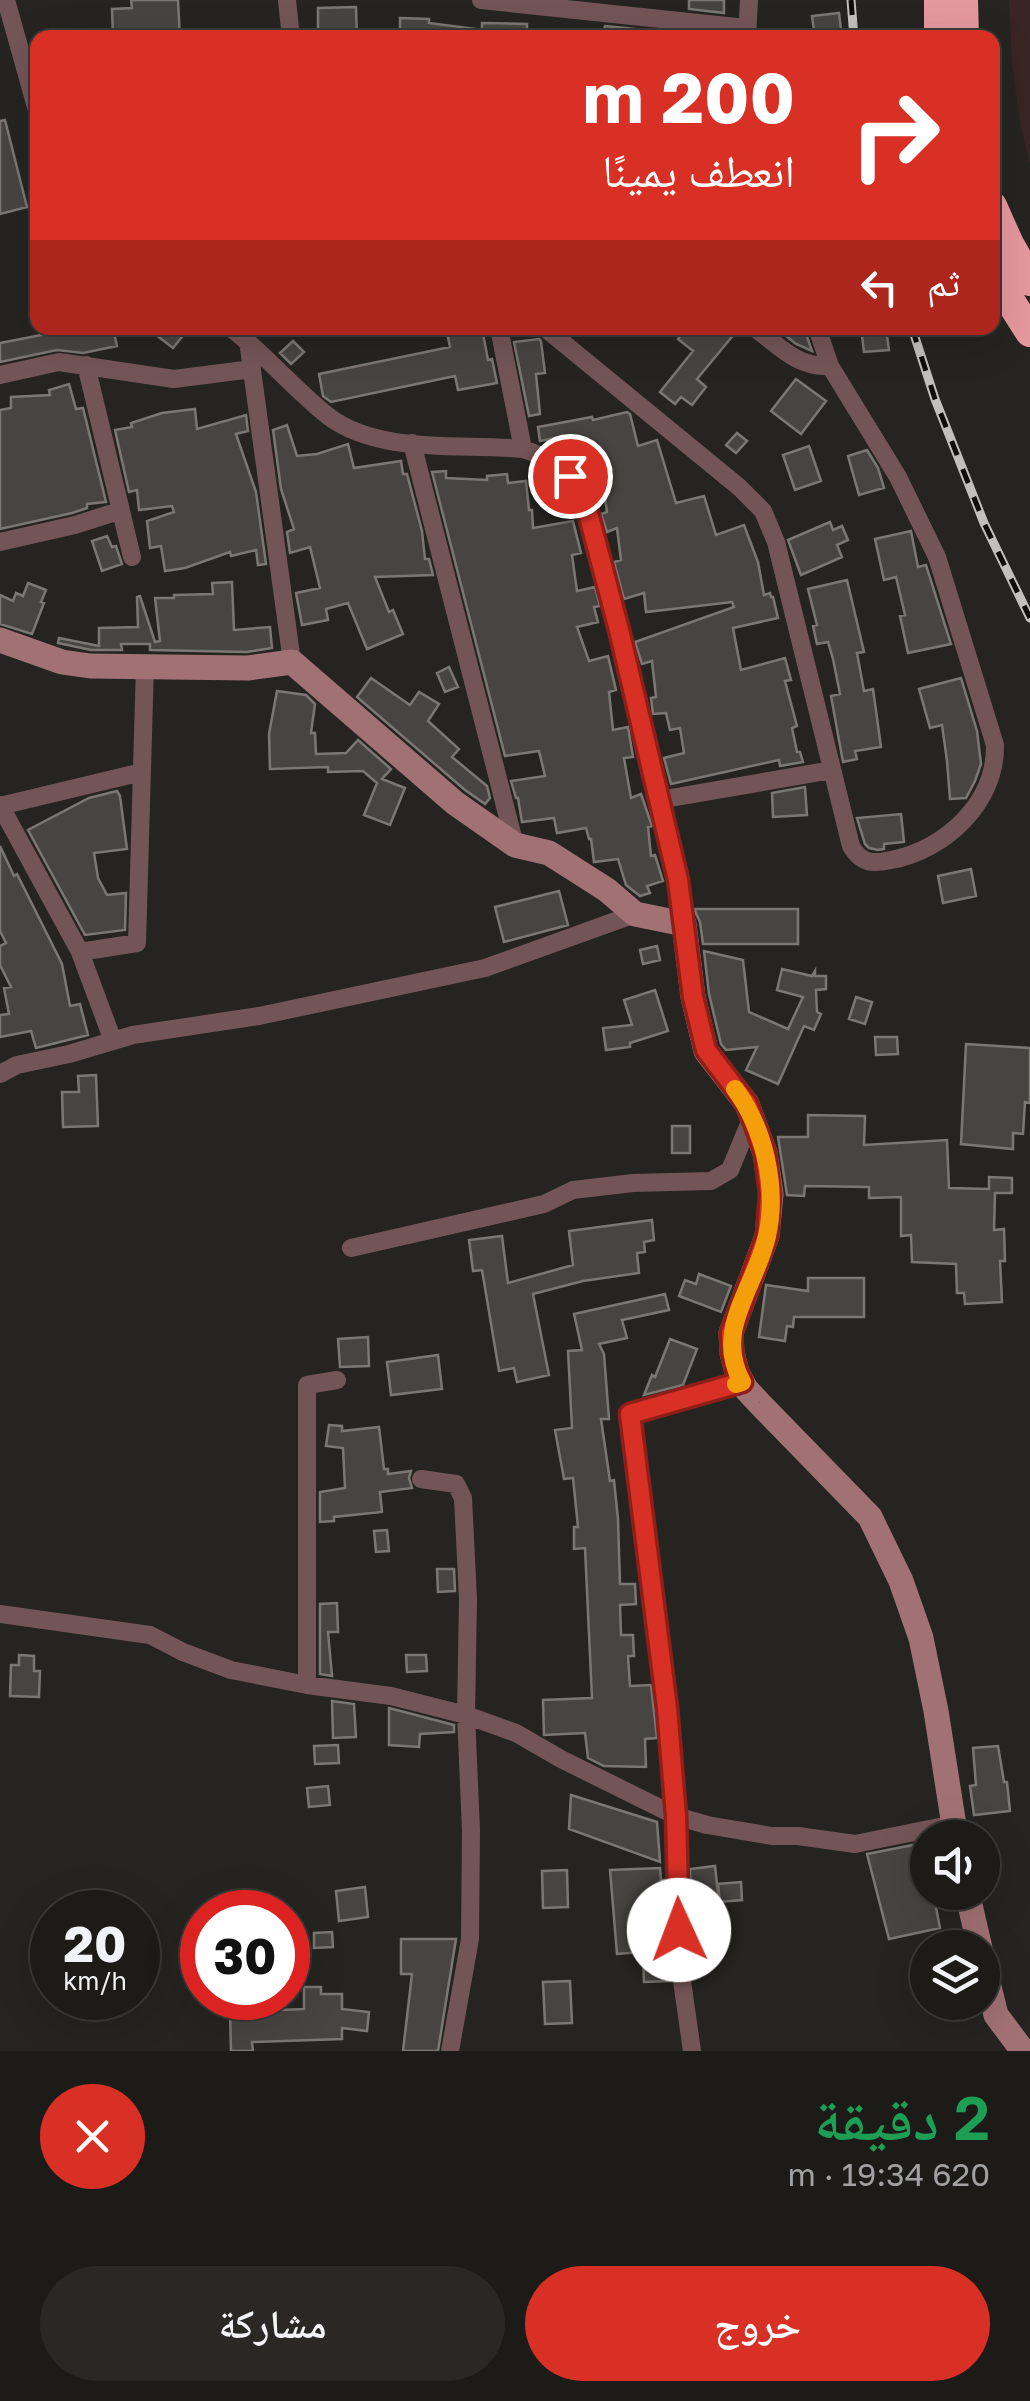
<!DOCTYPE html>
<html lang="ar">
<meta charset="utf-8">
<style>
:root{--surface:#1c1b18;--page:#292825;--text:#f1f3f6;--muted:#a0a1a2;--line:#3a3937;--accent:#d93025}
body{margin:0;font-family:"Golos Text","Noto Naskh Arabic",sans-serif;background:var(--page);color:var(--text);direction:rtl;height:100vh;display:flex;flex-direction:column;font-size:38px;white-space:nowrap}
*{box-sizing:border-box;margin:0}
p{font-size:32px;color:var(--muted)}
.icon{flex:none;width:55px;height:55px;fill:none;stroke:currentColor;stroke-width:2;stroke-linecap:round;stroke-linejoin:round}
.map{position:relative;height:2051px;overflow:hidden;direction:ltr}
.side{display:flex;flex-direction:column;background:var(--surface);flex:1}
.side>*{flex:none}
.top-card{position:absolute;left:30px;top:30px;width:970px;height:305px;border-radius:20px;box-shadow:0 10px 40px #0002,0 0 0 2px var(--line);direction:rtl;background:#d93025;color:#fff;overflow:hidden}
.controls{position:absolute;left:910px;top:1820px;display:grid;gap:20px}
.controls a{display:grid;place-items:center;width:90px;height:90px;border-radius:50%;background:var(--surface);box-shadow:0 10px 40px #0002,0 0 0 2px var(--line);font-size:50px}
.speed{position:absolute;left:30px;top:1890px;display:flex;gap:20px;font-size:50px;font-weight:700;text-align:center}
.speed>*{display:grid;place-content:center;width:130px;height:130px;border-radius:50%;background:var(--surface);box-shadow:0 10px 40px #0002,0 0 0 2px var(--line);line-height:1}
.speed small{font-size:25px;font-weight:400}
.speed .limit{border:15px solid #d22;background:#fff;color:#111}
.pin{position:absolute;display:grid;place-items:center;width:85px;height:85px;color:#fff;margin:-42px;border:5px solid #fff;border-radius:50%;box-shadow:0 2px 10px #0007}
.me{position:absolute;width:110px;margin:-55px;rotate:358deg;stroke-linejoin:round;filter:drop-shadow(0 0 8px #0008)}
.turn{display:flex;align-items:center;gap:35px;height:210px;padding:0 40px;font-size:45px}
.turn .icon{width:130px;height:130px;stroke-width:2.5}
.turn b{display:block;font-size:70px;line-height:85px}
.then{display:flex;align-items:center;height:95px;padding:0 40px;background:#0003;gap:20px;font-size:38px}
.round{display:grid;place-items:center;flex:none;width:105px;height:105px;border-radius:52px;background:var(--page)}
.overview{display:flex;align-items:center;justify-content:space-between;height:170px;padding:0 40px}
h1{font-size:60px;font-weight:600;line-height:75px;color:#1e9e55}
.cta{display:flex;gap:20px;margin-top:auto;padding:20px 40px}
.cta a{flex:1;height:115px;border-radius:60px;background:var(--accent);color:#fff;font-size:40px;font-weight:600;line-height:115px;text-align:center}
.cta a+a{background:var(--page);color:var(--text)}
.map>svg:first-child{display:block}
.education{fill:#392523}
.building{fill:#474541;stroke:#7b7873;stroke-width:2.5}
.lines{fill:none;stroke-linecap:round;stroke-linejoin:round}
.street{stroke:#745557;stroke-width:18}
.secondary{stroke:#a27174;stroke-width:25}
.highway{stroke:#e5989e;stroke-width:30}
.rail-casing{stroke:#c1c0be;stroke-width:9}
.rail{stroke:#0e0d0b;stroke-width:5;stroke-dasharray:15;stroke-linecap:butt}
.route-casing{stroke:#8d1f18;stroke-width:25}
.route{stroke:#d93025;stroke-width:18}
.slow{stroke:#f59e0b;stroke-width:18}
</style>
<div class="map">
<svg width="1030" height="2051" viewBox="0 0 1030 2051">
<rect width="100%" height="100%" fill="#252420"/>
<path class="education" d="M1009 0H1030V164L1021 128 1012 65Z"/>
<path class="building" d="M131 0H178L180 38H113L112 9 132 8Z
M689 0H724V13L689 9Z
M356 7 357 38H318V8Z
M839 13 842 38H815L812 16Z
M400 18 429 19V23L476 29 475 38H400Z
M482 23 527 24V38H482Z
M605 26 636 29 635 38H603Z
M5 120 27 207 0 214V121Z
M77 328H113L117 346 83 353 57 350 0 362V343Z
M147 328H189L173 348Z
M446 328H482L488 360 492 359 497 383 458 390 455 376 331 402 323 396 319 374 450 347Z
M687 328H727L735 333 697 379 706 387 692 405 681 397 675 404 660 392 693 351 678 339Z
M776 328H804L812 351 796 344Z
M861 328H886L889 350 864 352Z
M539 339 541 341 545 373 536 374 540 414 529 416 514 342Z
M293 341 304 352 291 364 280 353Z
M796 379 826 401 801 434 771 411Z
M69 384 76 409 83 408 106 502 87 504V508L72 513 0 529V410L11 408V397L50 395 49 390Z
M195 409 197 429 246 415 248 431 236 434 256 492 266 564 258 565 256 550 231 556 230 552 185 568 165 571 161 546 150 548 147 521 174 512 172 506 139 510 137 490 129 492 115 430 132 427 131 423 162 413Z
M627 412 630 414 638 446 657 440 676 503 704 496 716 535 744 525 758 562 764 595 770 593 771 597H773L778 618 733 628 741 670 785 658 791 680 785 681 797 726 792 728 797 752H800L803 762 780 766 779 760 671 784 664 758 684 753 680 728 670 730 666 713 653 714 651 698 656 697 652 661 642 664 635 642 734 607 732 602 646 612 644 593 624 599 614 562 621 560 617 528 607 532 601 514 607 512 598 452 573 462 568 458 560 437 540 441 538 427 592 417 593 420Z
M287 425 297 456 317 454 348 444 354 468 401 461 403 474H407L422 531 425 559H429L433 575 375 577 389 612 393 610 403 634 367 649 348 603 326 609 328 620 302 625 296 593 320 588 310 547 290 553 287 532 294 529 281 489 273 430Z
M737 433 747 441 736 453 726 445Z
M809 446 821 481 795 490 783 455Z
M867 450 878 468 884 488 859 495 848 456Z
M446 471V478L487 480V476L507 474 508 483 526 481 529 510H532L533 528 573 521 581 553 572 555 577 591 595 587 600 606 594 607 598 622 577 627 589 661 608 656 616 690 609 692 613 730 628 727 633 757 624 758 631 798 641 794 652 826 648 827 651 856 655 855 663 881 647 886 650 893 640 896 626 885 618 859 594 862 591 839H589L586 828 557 833 554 818 522 822 518 798H516L511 781 545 776 539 751 505 756 432 472Z
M830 522 833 530 842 526 848 540 837 545 842 557 801 575 788 540Z
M911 531 918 567 926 565 951 644 908 653 900 616 905 615 896 577 884 580 875 539Z
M107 536 112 547 116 546 122 564 102 571 92 541Z
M847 580 864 652 857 653 864 691 873 689 881 747 855 751 857 759 843 762 831 696 840 694 833 659 828 642 817 644 813 626 817 625 808 589Z
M232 582 234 630 270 627 272 648 247 652 150 650V644H121L122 650H91L58 643 59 638 99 646V628L138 627 137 597 140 596 155 642 160 641 155 598H174V595L213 594 212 583Z
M28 583 46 590 41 602 44 603 32 634 0 624V595L13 601 16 593 23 596Z
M449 667 458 687 445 692 437 673Z
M371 678 410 705 419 692 439 704 428 721 459 749 452 757 487 786 490 798 485 804 465 790 357 697Z
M961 678 977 731 981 764 975 781 966 798 950 799 947 761 942 725 930 728 919 689Z
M277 691 306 695 315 704 311 733H315L316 754 346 753 358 740 391 769 382 779 405 788 390 825 364 815 377 783 363 771 328 772V767L270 769 269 734Z
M805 787 807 815 773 817 772 793Z
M117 791 120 796 127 849 94 853 98 878 107 895 126 893 125 930 85 935 28 830 89 798Z
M901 814 904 842 884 844V849L878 850 869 848 865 844 857 818Z
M0 846 14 876 17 874 62 964 70 1006 80 1004 88 1035 36 1048 31 1031 0 1037V1015L9 1014 4 988 11 987 0 965V946L6 943 0 931Z
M971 869 976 896 943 903 938 876Z
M559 891 568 925 504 942 495 907Z
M694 909H798V944H703L700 922Z
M657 946 660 960 643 964 640 950Z
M704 951 743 960 749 1012 788 1029 803 997 777 990 782 969 812 976 815 971V976H826V989L816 990 817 1012 821 1014 814 1030 804 1026 778 1084 746 1070 757 1047 726 1050 721 1044 709 994Z
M655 990 668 1031 630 1043V1047L606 1050 603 1028 632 1025 624 1000Z
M856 997 872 1002 865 1024 849 1019Z
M875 1037H897L898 1054 876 1055Z
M966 1044 1030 1048V1103L1025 1102 1023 1134 1013 1133V1149L961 1144Z
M96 1075 98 1126 63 1127 62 1092H79L78 1076Z
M808 1115 865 1116 864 1145 947 1140 949 1188 989 1189V1177L1012 1178V1193H995L994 1230 1004 1229 1005 1261H1000L1002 1302 965 1304 964 1293H957L956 1264 912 1262 911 1235 901 1236V1197L869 1198V1187L805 1186 804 1196 787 1195 778 1137H808Z
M672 1126H690V1153H672Z
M652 1220 654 1240 644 1242 645 1252 637 1253 639 1273 583 1281 533 1294 549 1375 517 1382 514 1368 499 1371 482 1270 473 1271 469 1240 502 1236 508 1283 573 1265 569 1231Z
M699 1274 731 1286 721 1312 679 1296 685 1280 696 1284Z
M808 1278H864V1317H794L793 1327 787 1326 785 1341 759 1337 766 1285 808 1291Z
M665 1294 669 1310 622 1320 627 1338 599 1344 604 1354 609 1419H601L610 1481 614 1480 618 1519 620 1584H635L636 1604 620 1605 621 1635H633L634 1656H628L630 1686 651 1685 657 1738 645 1739 646 1767 604 1766 588 1758 585 1733 544 1735 543 1700 592 1698 585 1548 574 1549V1527H578L573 1478 564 1479 555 1430 572 1428 568 1351 582 1350 574 1314Z
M368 1337 369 1366 340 1367 338 1339Z
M670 1339 697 1349 683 1385 644 1395 652 1375 655 1377Z
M438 1355 442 1389 391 1395 387 1362Z
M329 1425 342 1426V1431L379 1427 384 1469H388V1474L411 1471 409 1478 412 1488 380 1492 382 1512 334 1517V1521L320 1522V1492L345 1488 343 1448 326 1446Z
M387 1530 389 1551 376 1552 374 1531Z
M437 1569H454L455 1591 438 1592Z
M337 1603 338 1632H328L332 1676 320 1674V1604Z
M19 1655 34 1656V1671H40L39 1697 10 1696 11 1665H19Z
M406 1655H426L427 1671 407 1672Z
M332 1701 354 1704 356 1737 333 1738Z
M389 1708 454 1725V1732L420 1734 419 1747 389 1745Z
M338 1745 339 1763 315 1764 314 1746Z
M998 1746 1004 1782H1007L1010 1811 974 1815 970 1786 976 1785 973 1748Z
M328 1786 330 1805 309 1807 307 1788Z
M571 1795 657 1822 660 1862 569 1829Z
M923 1843 928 1864V1892H933L940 1928 889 1939 867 1854Z
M715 1866 718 1894 691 1898 690 1869Z
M660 1868 661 1880H665L666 1908 640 1911 662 1916 669 1981 644 1982 643 1952 617 1954 610 1870Z
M567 1870 568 1907 543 1908 542 1871Z
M741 1882 742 1900 720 1902 718 1884Z
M365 1887 368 1917 339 1921 336 1891Z
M332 1932 333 1947 314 1948V1933Z
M401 1939H456L438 2051H403L412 1974H401Z
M570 1981 572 2023 545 2024 543 1982Z
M304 1987H321V1994H342V2009L369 2012 367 2031 342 2028V2039L252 2042 253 2051H231L230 2012 304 2009Z"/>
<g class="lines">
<path class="street" d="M6 0 38 114
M287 0 291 38
M481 0 746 28
M747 38 749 0
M231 328C265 354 294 389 328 416 379 455 462 443 523 449 549 457 565 469 582 490L619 630 677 880 684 924
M499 328 523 449
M545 328 739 487 763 511 776 542 851 846C861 864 873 864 891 860 945 850 996 803 995 745L937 557 898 477 830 366 817 328
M755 328C779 346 798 368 830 366
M248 341 292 662
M86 365 132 557
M0 375 59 362 174 379 252 369
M412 443 515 845
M0 542 75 525 119 511
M659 800 832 770
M0 805 80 952 113 1041
M0 806 142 772
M80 952 137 943 145 665
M0 1074 17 1065 69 1054 133 1035 259 1016 485 968 635 914
M351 1248 544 1204 573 1190 633 1183 711 1181 730 1170 752 1117
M421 1479 456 1484 463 1498 468 1599 466 1715 471 1830 470 1939 450 2051
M0 1614 150 1635 183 1652 231 1670 307 1685 391 1696 466 1715 516 1733 561 1759 676 1816 707 1825 772 1836H798L855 1844 954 1824
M307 1685V1385L337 1380
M692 2051 680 1967 676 1816 667 1708 630 1413 742 1382"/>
<path class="secondary" d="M0 640 62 662 90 666 248 668 292 662 455 803 515 845 549 853 607 890 635 914 684 924 693 997 706 1051 747 1104 765 1153 771 1194 767 1236 731 1333 732 1353 737 1372 746 1389 759 1403 870 1517 901 1581 921 1638 936 1711 956 1838
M967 1892 980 1948
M982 1958 996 2015 1023 2051"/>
<path class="highway" d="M939 0V38
M963 0 964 38
M992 206 1009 244 1030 281
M992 263 1007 296 1030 332"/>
<defs>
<path id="rail" d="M851 0 854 38
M912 328 935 399 984 523 1030 618"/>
</defs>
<use href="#rail" class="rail-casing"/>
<use href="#rail" class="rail"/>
</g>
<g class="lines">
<defs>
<path id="route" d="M570 476 582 490 619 630 678 880 693 997 706 1050 747 1104 765 1153 770 1194 767 1236 731 1333 732 1353 737 1372 742 1382 630 1414 667 1708 676 1816 679 1930"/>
</defs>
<use href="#route" class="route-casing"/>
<use href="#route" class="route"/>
<path class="slow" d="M735 1089C764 1128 778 1187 767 1236 756 1287 713 1329 742 1382L736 1384"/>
</g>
</svg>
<div class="controls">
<a><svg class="icon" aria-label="sound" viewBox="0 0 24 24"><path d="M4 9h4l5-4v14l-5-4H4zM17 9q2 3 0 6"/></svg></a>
<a><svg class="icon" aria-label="layers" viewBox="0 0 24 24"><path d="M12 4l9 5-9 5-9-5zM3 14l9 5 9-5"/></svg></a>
</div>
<div class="speed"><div>20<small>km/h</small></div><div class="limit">30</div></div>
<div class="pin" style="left:570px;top:476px;background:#d93025"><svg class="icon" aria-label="arrive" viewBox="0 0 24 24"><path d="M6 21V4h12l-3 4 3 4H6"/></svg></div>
<svg class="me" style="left:679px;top:1930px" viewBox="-20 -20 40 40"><circle r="19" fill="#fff"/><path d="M0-13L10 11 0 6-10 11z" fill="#d93025"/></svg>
<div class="top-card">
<div class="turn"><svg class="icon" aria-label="right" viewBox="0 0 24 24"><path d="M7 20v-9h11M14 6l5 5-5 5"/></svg><div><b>200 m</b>انعطف يمينًا</div></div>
<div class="then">ثم<svg class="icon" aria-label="left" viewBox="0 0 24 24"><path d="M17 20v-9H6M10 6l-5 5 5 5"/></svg></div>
</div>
</div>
<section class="side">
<div class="overview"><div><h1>2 دقيقة</h1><p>620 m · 19:34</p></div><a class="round" style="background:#d93025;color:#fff"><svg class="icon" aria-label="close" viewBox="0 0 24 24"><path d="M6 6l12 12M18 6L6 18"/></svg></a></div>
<div class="cta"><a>خروج</a><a>مشاركة</a></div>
</section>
